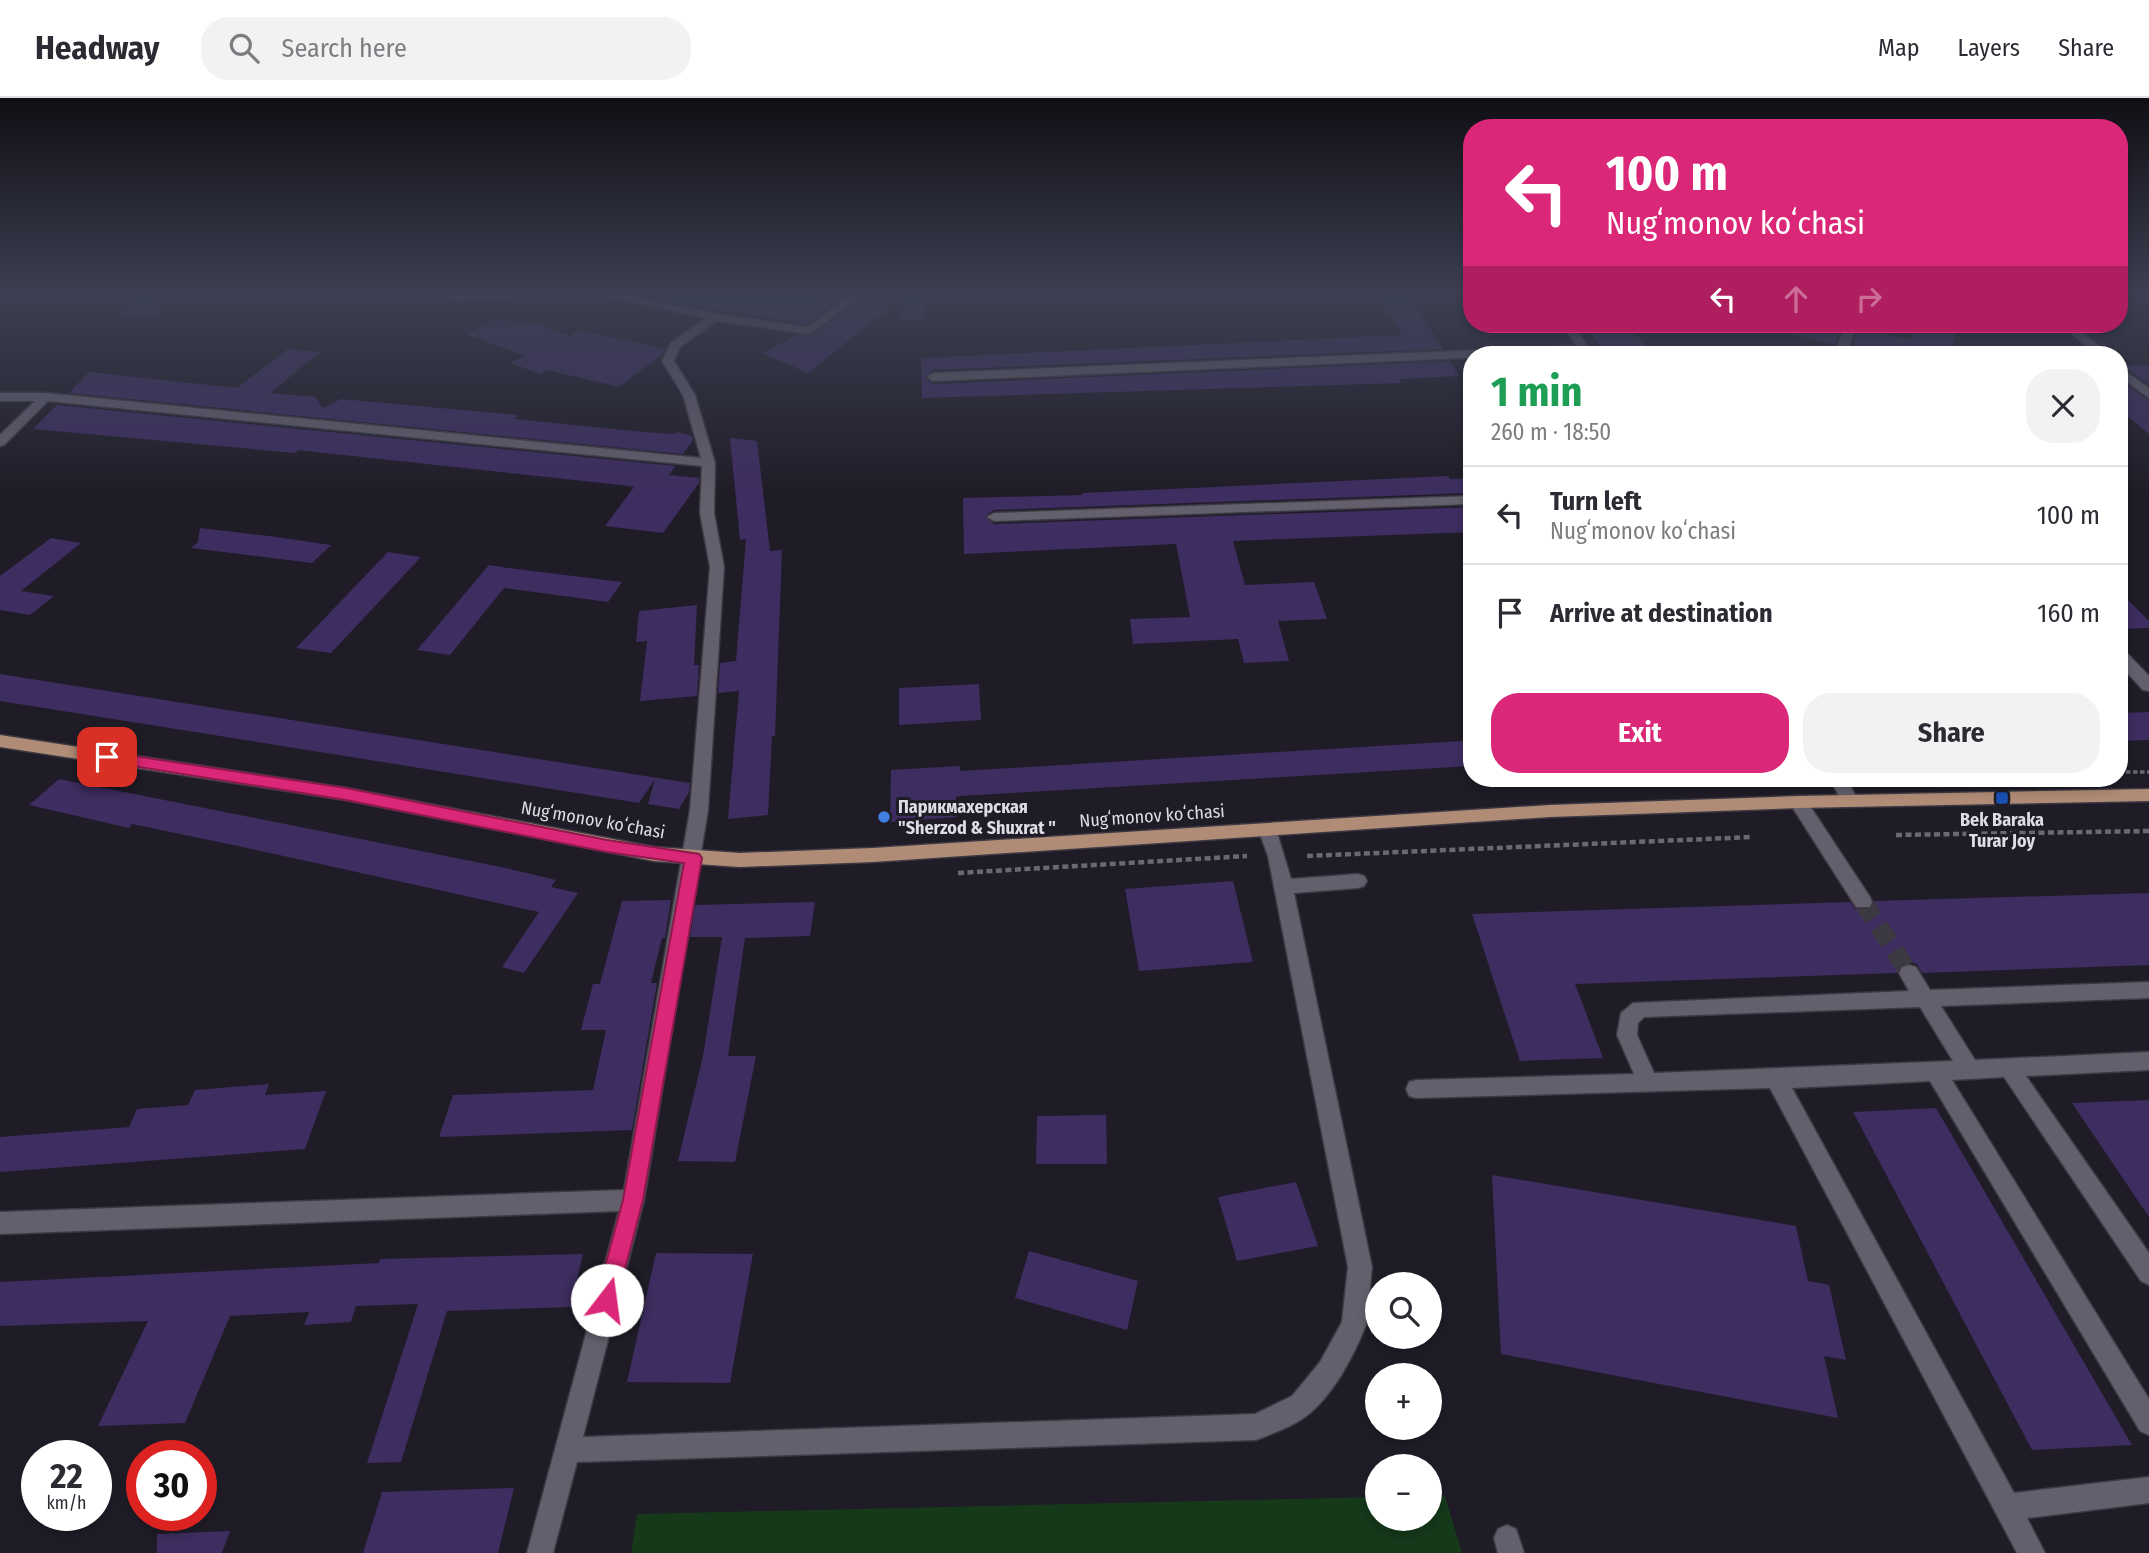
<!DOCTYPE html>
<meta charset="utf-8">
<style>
:root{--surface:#fff;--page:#f2f2f3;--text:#2b2b33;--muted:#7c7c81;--line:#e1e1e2;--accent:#db2777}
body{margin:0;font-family:"Fira Sans Condensed",sans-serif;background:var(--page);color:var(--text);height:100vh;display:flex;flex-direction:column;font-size:26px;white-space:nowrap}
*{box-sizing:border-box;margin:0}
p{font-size:23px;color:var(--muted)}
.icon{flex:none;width:38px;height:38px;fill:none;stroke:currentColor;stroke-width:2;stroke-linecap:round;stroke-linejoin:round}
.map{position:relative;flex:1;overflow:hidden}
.side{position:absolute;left:1463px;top:248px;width:665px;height:441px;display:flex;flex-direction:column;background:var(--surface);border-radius:28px;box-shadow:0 4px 10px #0003}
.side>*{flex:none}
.banner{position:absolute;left:1463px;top:21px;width:665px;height:214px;border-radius:28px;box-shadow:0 4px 10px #0003;background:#db2777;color:#fff;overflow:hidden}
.tools{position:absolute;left:1365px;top:1174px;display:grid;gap:14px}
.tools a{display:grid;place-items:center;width:77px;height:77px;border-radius:50%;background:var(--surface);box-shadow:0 4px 10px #0003;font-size:35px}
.speed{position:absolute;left:21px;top:1342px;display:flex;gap:14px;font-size:35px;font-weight:700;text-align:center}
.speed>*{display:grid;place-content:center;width:91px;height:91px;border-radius:50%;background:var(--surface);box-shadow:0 4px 10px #0003;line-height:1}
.speed small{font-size:18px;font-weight:400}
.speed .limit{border:10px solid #d22;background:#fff;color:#111}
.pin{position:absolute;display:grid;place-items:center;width:60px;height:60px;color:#fff;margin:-30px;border-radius:14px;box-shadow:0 4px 10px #0006}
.me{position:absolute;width:77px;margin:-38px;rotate:15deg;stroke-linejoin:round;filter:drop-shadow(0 0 5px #0008)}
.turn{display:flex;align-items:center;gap:24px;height:147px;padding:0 28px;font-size:32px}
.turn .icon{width:91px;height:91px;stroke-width:2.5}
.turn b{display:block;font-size:49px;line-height:60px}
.lanes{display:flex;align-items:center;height:66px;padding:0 28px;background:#0003;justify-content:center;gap:35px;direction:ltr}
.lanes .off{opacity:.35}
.round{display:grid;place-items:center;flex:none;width:74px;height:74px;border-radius:28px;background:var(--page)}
.summary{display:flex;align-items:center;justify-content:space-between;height:119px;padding:0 28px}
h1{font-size:42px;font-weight:700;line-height:52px;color:#1e9e55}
.action{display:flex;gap:14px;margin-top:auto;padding:14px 28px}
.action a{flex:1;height:80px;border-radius:28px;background:var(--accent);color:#fff;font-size:28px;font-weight:700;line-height:80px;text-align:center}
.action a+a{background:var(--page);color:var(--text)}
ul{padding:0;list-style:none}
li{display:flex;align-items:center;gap:21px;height:98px;padding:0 28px;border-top:2px solid var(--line)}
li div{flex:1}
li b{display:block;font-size:26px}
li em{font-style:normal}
header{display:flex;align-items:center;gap:42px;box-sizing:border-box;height:98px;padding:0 35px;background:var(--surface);border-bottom:2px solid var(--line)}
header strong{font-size:33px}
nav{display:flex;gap:38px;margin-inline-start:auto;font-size:24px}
.search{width:490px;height:63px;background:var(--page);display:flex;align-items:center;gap:18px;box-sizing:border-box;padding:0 24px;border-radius:28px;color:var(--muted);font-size:26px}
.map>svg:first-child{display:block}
.green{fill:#16391a}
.building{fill:#3d2d60}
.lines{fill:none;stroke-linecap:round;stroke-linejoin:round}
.minor-tunnel{stroke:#3c3943;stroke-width:19;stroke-dasharray:19 10;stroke-linecap:butt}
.minor-casing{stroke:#3c3943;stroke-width:3}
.major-casing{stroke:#3c3943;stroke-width:3}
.path-far1{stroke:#6a6872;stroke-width:3.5;stroke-dasharray:4.5 2.5;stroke-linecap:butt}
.path{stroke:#6a6872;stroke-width:4.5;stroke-dasharray:6 3.5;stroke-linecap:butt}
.minor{fill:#635f6d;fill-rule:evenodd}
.major{fill:#b08c76;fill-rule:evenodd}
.route{fill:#db2777;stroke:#8e194d;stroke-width:2}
.transit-dot{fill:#1a4fb4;stroke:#1f1c27;stroke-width:2.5}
.shop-dot{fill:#3f7fe0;stroke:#1f1c27;stroke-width:2.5}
.labels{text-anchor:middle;stroke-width:6;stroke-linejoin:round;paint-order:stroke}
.poi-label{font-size:18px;font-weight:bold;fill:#dedce4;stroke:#1f1c27;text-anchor:start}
.street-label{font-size:18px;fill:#dedce4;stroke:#1f1c27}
</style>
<header>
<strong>Headway</strong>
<div class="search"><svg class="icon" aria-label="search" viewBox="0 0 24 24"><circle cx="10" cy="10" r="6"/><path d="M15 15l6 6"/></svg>Search here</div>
<nav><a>Map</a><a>Layers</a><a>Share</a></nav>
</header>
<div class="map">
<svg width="2149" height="1455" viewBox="0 0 2149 1455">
<rect width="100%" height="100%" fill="#1f1c27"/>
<path class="green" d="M1430 1398H1445L1462 1455H631L637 1416 1377 1399V1421H1430Z"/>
<path class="building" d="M143 194H159L157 218 118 220Z
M670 194H828L818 201 838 203 807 226 669 203Z
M902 194H925V221L901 222Z
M1377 194H1407L1443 251 933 272 925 280 933 286 1450 263 1459 278 1399 281 1401 285 922 300 921 260 1402 237Z
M854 205 889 210 808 275 762 255 797 237 812 238Z
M495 222 535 225 570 238 580 232 665 251 662 257 619 289 547 272 540 276 511 265 525 258 466 236Z
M1584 226H1626L1652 255 1607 256Z
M1789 226H1843L1835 246 1788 236Z
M1916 226H1958L1950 257H1865L1852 249 1859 229 1911 242Z
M288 251 320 254 270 295 316 299 323 310 341 301 518 317 514 321 644 334 674 336 677 334 692 338 693 342 683 356 69 295 89 274 237 290Z
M2121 267H2149V287Z
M2119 281 2149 303V336L2119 311Z
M57 307 675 368 669 377 699 380V385L663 435 605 428 634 389 629 388 298 352 296 355 33 331Z
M730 340 757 343 770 453 782 452 775 638H772L768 717 728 721 739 593 718 595 720 565 736 563 746 441 740 442Z
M1448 378 1450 381 1472 380V395L994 412 985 418 994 426 1472 409V434L1233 443 1245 487 1314 484 1327 521 1278 523 1289 563 1244 565 1238 541 1133 546 1130 521 1190 519 1176 446 964 456 963 400 1082 397V395Z
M200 430 269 438 331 447 312 465 191 450 198 444Z
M51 440 81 445 21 493 54 498 30 517 0 512V478Z
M388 454 421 459 331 555 296 550Z
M489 467 508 470 622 484 608 504 504 490 450 557 417 552Z
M2119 493 2149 523V530L2119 531Z
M697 507 694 567H699L697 598 640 603 647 543 636 544 639 513Z
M0 576 690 685 689 694 679 711 648 706 655 681 639 705 0 603Z
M979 586 981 622 899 627V590Z
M2149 614V642L2119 643V615Z
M1462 643 1464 646H1472V668L961 698 956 699 957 719 890 724 891 672 960 668V673Z
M59 681 506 770 556 782 551 789 578 795 524 875 502 869 539 814 238 748 132 726 129 730 29 707Z
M1233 783 1253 864 1139 873 1125 791Z
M2149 795V867L1922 875 1917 866 1908 864 1900 868 1897 875 1575 886 1603 960 1520 963 1472 816 1850 804 1856 812H1870L1874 803Z
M671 802 665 840H662L651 885H657L632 1032 439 1039 453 997 593 992 606 932H581L593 886H600L622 803Z
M815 804 810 838 745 840 728 958H756L735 1064 678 1063 703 958 722 839H690L695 807Z
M269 986 265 997 326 993 305 1051 0 1074V1039L129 1029 137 1011 188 1007 195 992Z
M2149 1002V1119L2072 1005Z
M1936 1010 2132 1347 2032 1352 1853 1014Z
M1106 1017 1107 1066H1036L1037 1018Z
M1492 1077 1796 1128 1808 1183 1829 1187 1846 1262 1824 1258 1838 1320 1501 1256Z
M1296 1084 1318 1148 1237 1163 1218 1099Z
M1029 1153 1138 1183 1127 1232 1015 1200Z
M656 1155 753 1156 730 1285 627 1284Z
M583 1156 571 1209 447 1213 401 1364 367 1365 418 1206 356 1208 351 1224 304 1227 309 1214 230 1218 185 1325 98 1328 148 1223 0 1228V1184L379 1165 380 1161Z
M514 1390 498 1455H363L382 1394Z
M230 1433 222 1455H157V1436Z"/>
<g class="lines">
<path class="minor-tunnel" d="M1863 804 1909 875"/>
<defs>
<path id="minor" d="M431 194 457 197 535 194 530 197 457 203Z
M588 194H606L715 216 808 229 854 194H865L810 236 717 223 680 249 674 263 695 297 715 365 714 415 724 469 708 712 644 1102 583 1339 1255 1316 1292 1298 1320 1264 1342 1224 1348 1169 1268 758 1258 731 1261 726H1273L1276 731 1291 781 1358 776 1364 778 1367 783 1364 788 1358 790 1294 795 1372 1169 1366 1227C1354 1257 1335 1294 1310 1315 1297 1327 1273 1335 1256 1342L577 1364 553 1455H527L619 1113 0 1136V1114L624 1092 690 712 710 469 700 415 702 368 48 303 4 347 0 348V337L35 303H0V295H45L701 360 683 297 662 263 671 245 706 220Z
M1563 226H1573L1593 257H1581L1580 255 933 283 927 279 933 275 1576 248Z
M1846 226H1857L1846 257H1834Z
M2061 226H2073L2109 257H2096Z
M2119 269 2149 290V300L2119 278Z
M1472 398V406L994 423 987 419 994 415Z
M2119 551 2124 552 2149 578V593L2143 592 2119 566Z
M1830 681H1846L1859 703 1856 708H1844Z
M1798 698 1804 699 1870 799 1872 804 1870 809H1856L1789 704Z
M1909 867 1916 869 1930 892 2149 884V900L1941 908 1975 962 2149 954V972L2026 978 2149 1155V1187L2141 1183 2004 979 1952 982 2149 1301V1337L2140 1333 1930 983 1792 990 2014 1395 2149 1379V1405L2027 1420 2045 1455H2017L1770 990 1416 1000 1409 998 1406 991 1409 984 1416 982 1634 976 1617 937 1621 915 1633 905 1909 893 1899 875 1902 869ZM1920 909 1953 963 1654 975 1637 937 1638 925 1644 919Z
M1507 1427 1516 1431 1524 1455H1498L1494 1440 1498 1431Z"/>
<path id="major" d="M0 637 346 690 654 749 740 755 873 750 1550 707 1798 698 2149 691V703L1798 710 1550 719 873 764 740 769 654 763 346 702 0 649Z"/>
</defs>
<use href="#minor" class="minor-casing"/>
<use href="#major" class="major-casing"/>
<path class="path-far1" d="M2119 674H2149"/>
<path class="path" d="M1896 737 2149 733
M1307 758 1752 739
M958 775 1247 758"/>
<use href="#minor" class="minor"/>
<use href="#major" class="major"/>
</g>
<linearGradient id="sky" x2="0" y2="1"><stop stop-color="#110f15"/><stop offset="0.49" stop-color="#3c4052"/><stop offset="1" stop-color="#3c4052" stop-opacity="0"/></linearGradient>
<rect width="2149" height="397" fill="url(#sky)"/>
<path class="route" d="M107 654 346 690 607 742 699 756 702 760 643 1102 615 1209 607 1213 599 1209 596 1202 623 1102 684 765 607 754 346 702 101 663V656Z"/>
<rect class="transit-dot" x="1995" y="693" width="14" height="14" rx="3.5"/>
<circle class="shop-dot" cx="884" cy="719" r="7"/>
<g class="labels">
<g class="poi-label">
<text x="898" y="715">Парикмахерская<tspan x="898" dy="21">"Sherzod &amp; Shuxrat "</tspan></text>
<text x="2002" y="728" text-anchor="middle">Bek Baraka<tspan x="2002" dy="21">Turar Joy</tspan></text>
</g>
<g class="street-label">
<text transform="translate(1152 718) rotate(-4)" y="6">Nugʻmonov koʻchasi</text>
<text transform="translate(593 722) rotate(10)" y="6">Nugʻmonov koʻchasi</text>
</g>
</g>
</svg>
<div class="tools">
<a><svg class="icon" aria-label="search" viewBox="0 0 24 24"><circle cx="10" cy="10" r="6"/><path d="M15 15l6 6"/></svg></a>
<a>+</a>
<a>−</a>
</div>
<div class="speed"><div>22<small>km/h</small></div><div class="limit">30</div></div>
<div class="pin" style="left:107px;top:659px;background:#d93025"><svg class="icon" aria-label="arrive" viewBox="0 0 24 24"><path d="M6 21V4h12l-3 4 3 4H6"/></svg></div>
<svg class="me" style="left:607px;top:1202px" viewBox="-20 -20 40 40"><circle r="19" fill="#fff"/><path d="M0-13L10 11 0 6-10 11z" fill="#db2777"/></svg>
<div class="banner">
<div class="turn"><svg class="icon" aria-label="left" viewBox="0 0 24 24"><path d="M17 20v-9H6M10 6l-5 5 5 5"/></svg><div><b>100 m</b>Nugʻmonov koʻchasi</div></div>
<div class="lanes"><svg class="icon" aria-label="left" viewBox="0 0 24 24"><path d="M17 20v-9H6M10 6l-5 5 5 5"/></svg><svg class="icon off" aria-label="ahead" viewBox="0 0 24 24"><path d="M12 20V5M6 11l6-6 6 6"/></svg><svg class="icon off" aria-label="right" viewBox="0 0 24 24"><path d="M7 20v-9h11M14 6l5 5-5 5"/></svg></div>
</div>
<section class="side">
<div class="summary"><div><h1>1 min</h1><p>260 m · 18:50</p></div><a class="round"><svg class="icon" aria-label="close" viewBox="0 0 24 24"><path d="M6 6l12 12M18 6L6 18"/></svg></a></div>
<ul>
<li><svg class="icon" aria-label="left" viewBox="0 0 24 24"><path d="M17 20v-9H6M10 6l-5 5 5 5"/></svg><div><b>Turn left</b><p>Nugʻmonov koʻchasi</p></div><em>100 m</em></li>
<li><svg class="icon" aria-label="arrive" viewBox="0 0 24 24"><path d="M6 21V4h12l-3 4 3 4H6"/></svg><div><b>Arrive at destination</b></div><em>160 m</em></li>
</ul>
<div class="action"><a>Exit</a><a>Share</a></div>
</section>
</div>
